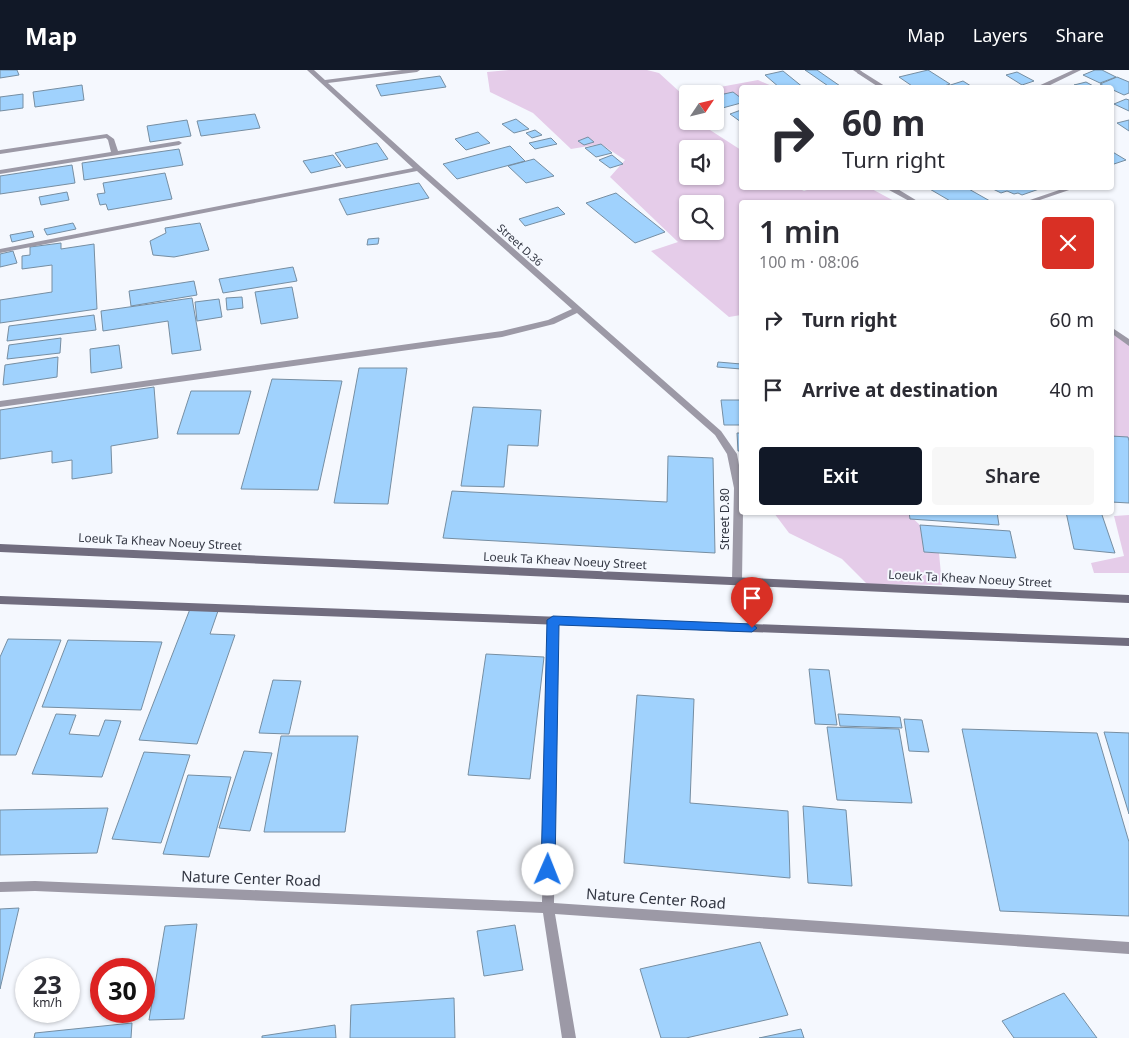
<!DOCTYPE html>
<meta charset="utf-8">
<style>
:root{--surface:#fff;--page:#f7f7f7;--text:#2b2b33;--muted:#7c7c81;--accent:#111827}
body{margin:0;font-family:"Noto Sans",sans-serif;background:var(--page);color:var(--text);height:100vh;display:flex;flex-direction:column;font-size:19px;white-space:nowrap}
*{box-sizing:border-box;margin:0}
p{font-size:16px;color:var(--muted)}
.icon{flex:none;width:28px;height:28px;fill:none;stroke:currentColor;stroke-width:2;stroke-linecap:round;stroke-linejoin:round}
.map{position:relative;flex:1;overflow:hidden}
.panel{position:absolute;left:739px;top:130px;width:375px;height:315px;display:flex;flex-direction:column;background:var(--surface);border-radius:5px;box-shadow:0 1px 4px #0004}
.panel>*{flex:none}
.banner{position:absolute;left:739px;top:15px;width:375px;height:105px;border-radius:5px;box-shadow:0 1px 4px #0004;background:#fff;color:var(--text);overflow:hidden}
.needle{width:32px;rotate:55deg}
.controls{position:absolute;left:679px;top:15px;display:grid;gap:10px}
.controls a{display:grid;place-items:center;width:45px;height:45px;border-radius:5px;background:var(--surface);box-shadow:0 1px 4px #0004;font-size:25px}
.speed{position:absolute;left:15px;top:888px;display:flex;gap:10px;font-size:25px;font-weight:700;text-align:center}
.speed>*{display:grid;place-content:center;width:65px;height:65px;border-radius:50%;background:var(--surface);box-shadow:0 1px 4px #0004;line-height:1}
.speed small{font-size:12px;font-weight:400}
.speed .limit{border:8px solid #d22;background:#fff;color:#111}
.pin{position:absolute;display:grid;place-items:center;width:42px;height:42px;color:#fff;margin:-51px -21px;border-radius:50% 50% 50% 0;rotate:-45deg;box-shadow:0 0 5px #0007}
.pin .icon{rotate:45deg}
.me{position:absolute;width:55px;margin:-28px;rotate:1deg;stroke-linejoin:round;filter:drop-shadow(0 0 4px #0008)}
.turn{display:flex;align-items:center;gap:18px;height:105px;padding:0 20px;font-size:22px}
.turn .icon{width:65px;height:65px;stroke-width:2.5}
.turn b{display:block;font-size:35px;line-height:42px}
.round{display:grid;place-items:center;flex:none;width:52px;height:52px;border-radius:5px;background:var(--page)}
.summary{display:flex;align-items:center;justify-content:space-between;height:85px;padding:0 20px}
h1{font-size:30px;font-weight:600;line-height:38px}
.button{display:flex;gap:10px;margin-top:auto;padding:10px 20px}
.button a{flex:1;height:58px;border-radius:5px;background:var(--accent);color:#fff;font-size:20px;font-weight:600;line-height:58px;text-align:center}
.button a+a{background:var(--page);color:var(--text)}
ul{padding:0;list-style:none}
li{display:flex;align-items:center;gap:15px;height:70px;padding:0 20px}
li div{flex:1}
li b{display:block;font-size:19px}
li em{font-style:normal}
header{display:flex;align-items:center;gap:30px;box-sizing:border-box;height:70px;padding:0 25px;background:var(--accent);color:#fff}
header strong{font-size:24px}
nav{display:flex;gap:28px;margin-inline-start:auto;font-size:18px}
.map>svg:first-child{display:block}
.green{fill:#e5cce9;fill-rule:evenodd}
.building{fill:#a0d2fd;stroke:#768ea2}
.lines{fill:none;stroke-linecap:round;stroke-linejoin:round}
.lane{fill:#9c99a6;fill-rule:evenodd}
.street{fill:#9c99a6;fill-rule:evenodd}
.secondary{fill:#716d7f;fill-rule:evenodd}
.route{fill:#1a73e8;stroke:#114b97}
.labels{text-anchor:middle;stroke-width:4;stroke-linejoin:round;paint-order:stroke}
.far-street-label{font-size:11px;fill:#323642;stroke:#f5f8fe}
.street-label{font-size:12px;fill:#323642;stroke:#f5f8fe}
.near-street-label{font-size:15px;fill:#323642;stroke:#f5f8fe}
</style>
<header>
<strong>Map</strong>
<nav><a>Map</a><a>Layers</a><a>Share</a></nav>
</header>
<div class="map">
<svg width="1129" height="968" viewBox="0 0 1129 968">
<rect width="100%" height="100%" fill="#f5f8fe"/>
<path class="green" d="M509 0H647L659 3 682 24 758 10 774 17 741 18V26L715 32V24H688L687 43 685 45 688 51H696L741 80V118H798L804 121 813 118H870L896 132H741V245L729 247 651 181 678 172 610 107 625 90 601 74 571 79 533 43 490 22 487 2ZM688 79H715V106H688ZM688 134H715V161H688Z
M1111 262 1129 273V373L1111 367Z
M774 443H907L920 455 924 482 939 483 942 515 867 514 842 489 789 463Z
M1129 445V503H1094L1091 493 1124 486 1114 446Z"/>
<path class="building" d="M0 0H17L19 5 0 8Z
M805 0H817L843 18H831Z
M928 0 950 14 938 18H915L899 7Z
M1095 0H1102L1116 7 1100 13 1083 5Z
M783 1 804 18H780L765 5Z
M1017 2 1034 11 1022 15 1006 5Z
M440 6 446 17 381 26 376 15Z
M1117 7 1129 12V23L1124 25 1100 14Z
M963 11 974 18H941Z
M1086 12 1097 18 1074 15Z
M82 15 84 30 35 37 33 22Z
M733 22 741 28V33L715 40V26Z
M23 24V38L0 41V27Z
M1126 29 1129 30V41L1114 34Z
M741 40V52L730 44Z
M255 44 260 58 201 66 197 51Z
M516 49 529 59 514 63 502 54Z
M187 50 191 66 150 72 147 56Z
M1129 50V61L1117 53Z
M535 60 542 65 532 68 526 63Z
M478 62 490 73 466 80 455 69Z
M588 67 594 72 584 75 578 71Z
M551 68 557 74 535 79 529 73Z
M377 73 388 89 346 98 335 83Z
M601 74 612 83 596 87 585 78Z
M510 76 525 91 457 109 443 94Z
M179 79 183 95 84 110 82 93Z
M1111 81 1126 90 1111 95Z
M333 85 341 96 311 103 303 91Z
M612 85 623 94 610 98 599 90Z
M534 89 554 106 526 113 508 96Z
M72 95 75 113 0 124V106Z
M165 103 172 129 108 140 106 134 100 135 97 124 105 123 103 113Z
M419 113 429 128 347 145 339 129Z
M928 118H967L990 131 952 132Z
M991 118H1042L1022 125 1018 123 1014 124 1007 121 1001 123Z
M67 122 69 130 41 135 39 127Z
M616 123 665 162 635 173 586 133Z
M558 137 565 144 525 156 519 149Z
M73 153 76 159 47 165 44 159Z
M200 153 209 180 174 187 153 185 150 171 166 163 165 158Z
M32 161 34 167 12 172 10 165Z
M379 168 378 174 367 175 368 169Z
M61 173V179L94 174 97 239 0 253V230L52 222V195L22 199V186L30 185V177Z
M13 181 17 193 0 197V184Z
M293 197 297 211 223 223 219 209Z
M194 211 197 225 131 236 129 221Z
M292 217 298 248 261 254 255 222Z
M242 227 243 238 227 240 226 228Z
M192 228 201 280 172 284 168 251 103 261 101 241Z
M219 229 222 247 197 251 195 232Z
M94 245 96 260 7 271 9 256Z
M61 268 60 283 7 289 9 275Z
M119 275 122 298 91 303 90 279Z
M58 287 57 307 3 315 5 295Z
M718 292 741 294V299L717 297Z
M359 298H407L388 434 334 433Z
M272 309 342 311 318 420 241 419Z
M154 317 158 368 111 376 112 403 72 409V390L52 393V381L0 389V340Z
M191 321H251L239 364H177Z
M721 330H741V355H724Z
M473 337 541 340 538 376 508 375 504 417 461 416Z
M737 363H741V381H738Z
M1111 366 1128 367 1129 371V433L1111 432Z
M668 386 713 388 715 483 443 468 452 421 667 432Z
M909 442H997L999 455 910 449Z
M1066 442H1101L1115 483 1074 479Z
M920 455 1010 461 1016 488 924 482Z
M190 539 218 541 210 564 235 565 197 674 139 670Z
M8 569 61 570 16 685H0V587Z
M68 570 162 572 141 640 42 637Z
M486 584 544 587 530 709 468 705Z
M809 599 829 600 837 655 815 654Z
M273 610 301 611 289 664 259 663Z
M637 625 694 629 690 733 788 741 790 808 624 793Z
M56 644 76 645 69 664 99 666 105 650 121 651 102 707 32 704Z
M838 644 900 647 902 658 840 656Z
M904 649 922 650 929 682 909 681Z
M827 657 899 659 912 733 837 730Z
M962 659 1097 663 1129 772V846L1000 841Z
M1104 662 1129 663V744Z
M281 666H358L345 762H264Z
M244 681 272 683 250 761 219 758Z
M144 682 190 685 161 773 112 769Z
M188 705 231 707 209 787 163 784Z
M803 736 846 740 852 816 808 813Z
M108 738 97 783 0 785V740Z
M19 838 0 919V839Z
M197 854 184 949 149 950 165 856Z
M515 855 523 900 484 906 477 861Z
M760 872 788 945 686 968H661L640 899Z
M1064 923 1097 968H1014L1002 951Z
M454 928 455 968H350L351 935Z
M132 953 131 968H34L35 963Z
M335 955 336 968H262V966Z
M801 959 804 968H759Z"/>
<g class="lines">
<path class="lane" d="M857 1H861L888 18H880L857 3Z
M107 64 114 69 118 81 179 71 182 73 179 75 0 104V100L111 82 108 70 106 68 0 84V80Z
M889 118H896L919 132H911L889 120Z
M1065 118H1075L1034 132H1024Z
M1111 257 1129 269V276L1111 263Z"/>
<path class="street" d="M307 0H314L325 10 402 0H420L417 2 328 13 421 97 721 361 737 384 741 406V442H743L742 511 741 514 737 515 732 511 734 418 727 384 715 365 577 243 554 254 502 267 0 337V331L502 261 548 250 572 239 417 101 0 183V179L413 98Z
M853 0H860L862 2 859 4Z
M1073 0H1081L1044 18H1034Z
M553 546 557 547 558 550 554 833 1129 872V884L555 844 576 968H562L543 843 35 821 0 822V812L35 811 542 832 548 550 549 547Z"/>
<path class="secondary" d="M0 474 1129 525V533L0 482Z
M0 526 1129 568V576L0 534Z"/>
</g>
<path class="route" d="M553 546 752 554 757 558 752 562 559 555 555 800 553 804 548 806 543 804 541 800 547 550Z"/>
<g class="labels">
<g class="far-street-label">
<text transform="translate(520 175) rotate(42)" y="4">Street D.36</text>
</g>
<g class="street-label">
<text transform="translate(725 449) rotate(-90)" y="4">Street D.80</text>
<text transform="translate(160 472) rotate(3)" y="4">Loeuk Ta Kheav Noeuy Street</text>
<text transform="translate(565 491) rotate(3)" y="4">Loeuk Ta Kheav Noeuy Street</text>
<text transform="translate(970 509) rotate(3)" y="4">Loeuk Ta Kheav Noeuy Street</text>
</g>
<g class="near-street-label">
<text transform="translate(251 809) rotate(2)" y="5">Nature Center Road</text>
<text transform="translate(656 829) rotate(4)" y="5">Nature Center Road</text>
</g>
</g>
</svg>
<div class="controls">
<a><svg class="needle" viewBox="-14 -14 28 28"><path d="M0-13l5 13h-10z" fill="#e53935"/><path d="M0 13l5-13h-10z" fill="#7c7c81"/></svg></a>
<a><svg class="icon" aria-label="sound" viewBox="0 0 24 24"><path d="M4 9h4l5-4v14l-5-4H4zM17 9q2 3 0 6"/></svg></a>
<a><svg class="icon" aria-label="search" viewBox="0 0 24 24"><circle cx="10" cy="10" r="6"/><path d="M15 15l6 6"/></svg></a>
</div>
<div class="speed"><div>23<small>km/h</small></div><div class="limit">30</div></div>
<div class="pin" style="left:752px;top:558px;background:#d93025"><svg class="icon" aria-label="arrive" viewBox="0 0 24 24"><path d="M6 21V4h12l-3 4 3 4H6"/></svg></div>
<svg class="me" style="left:548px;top:800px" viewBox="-20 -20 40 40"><circle r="19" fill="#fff"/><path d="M0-13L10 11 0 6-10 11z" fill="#1a73e8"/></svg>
<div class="banner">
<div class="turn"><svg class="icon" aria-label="right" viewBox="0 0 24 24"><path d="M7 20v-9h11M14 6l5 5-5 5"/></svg><div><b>60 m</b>Turn right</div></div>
</div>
<section class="panel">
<div class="summary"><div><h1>1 min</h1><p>100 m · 08:06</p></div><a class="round" style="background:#d93025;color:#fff"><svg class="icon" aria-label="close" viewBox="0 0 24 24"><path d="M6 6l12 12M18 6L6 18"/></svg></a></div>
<ul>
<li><svg class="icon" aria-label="right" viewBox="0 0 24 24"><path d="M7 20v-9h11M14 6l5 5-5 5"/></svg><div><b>Turn right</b></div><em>60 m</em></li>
<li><svg class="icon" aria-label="arrive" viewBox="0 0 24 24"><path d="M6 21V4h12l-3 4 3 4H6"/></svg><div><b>Arrive at destination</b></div><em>40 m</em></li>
</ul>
<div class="button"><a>Exit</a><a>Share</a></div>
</section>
</div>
